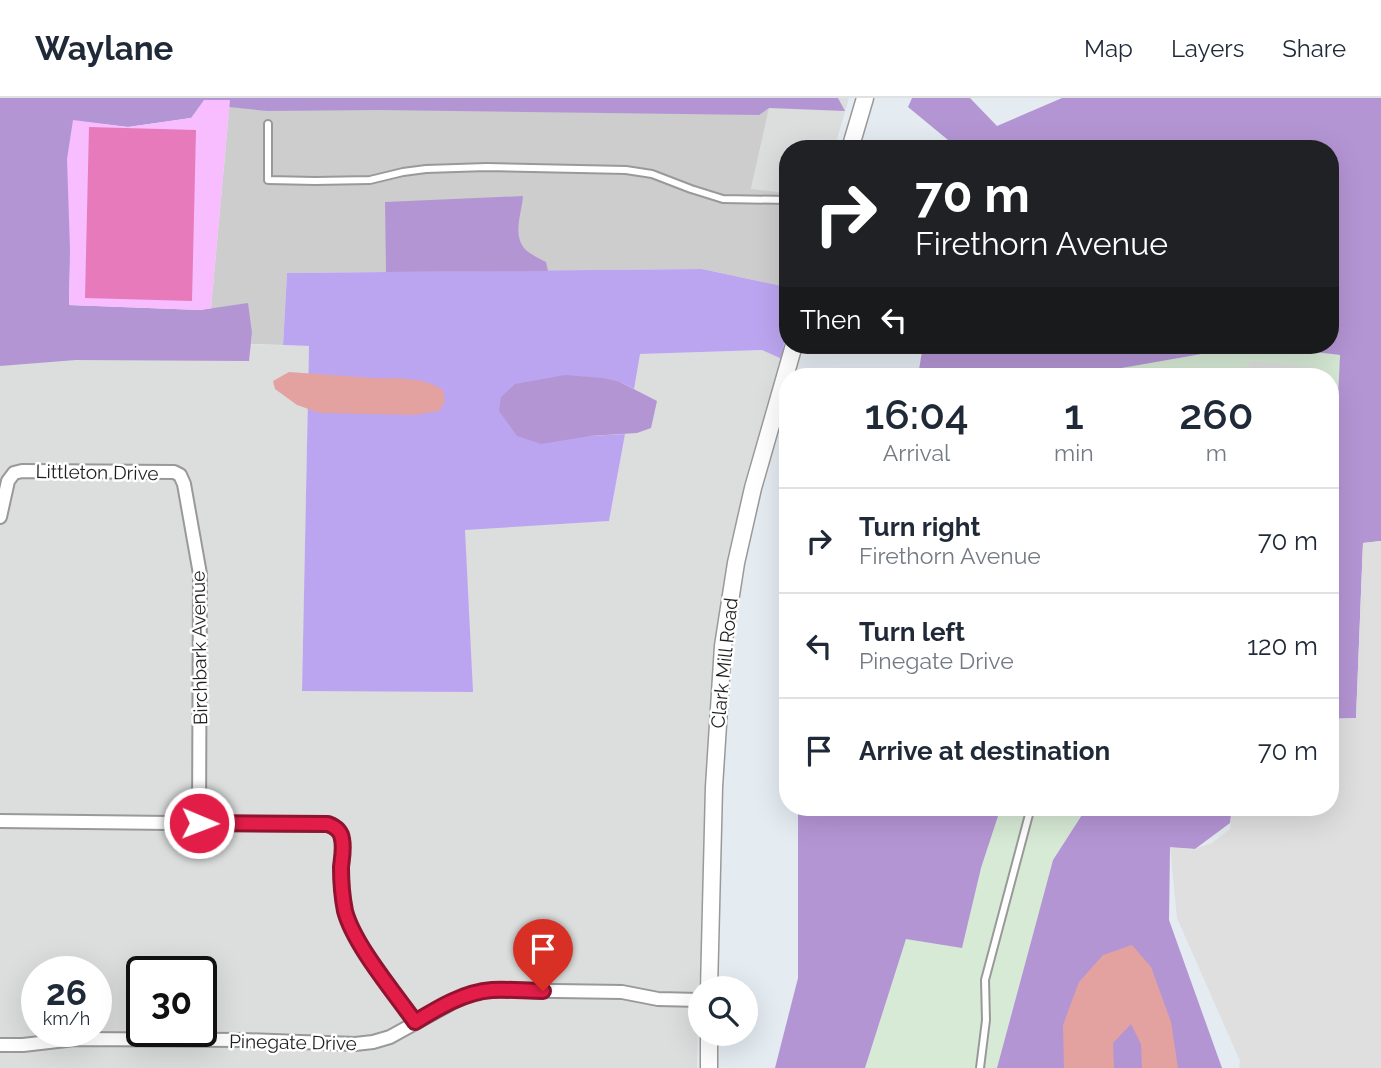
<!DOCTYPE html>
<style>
:root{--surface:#fff;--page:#f2f2f3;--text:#1f2937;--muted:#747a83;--line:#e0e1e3}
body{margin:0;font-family:Raleway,sans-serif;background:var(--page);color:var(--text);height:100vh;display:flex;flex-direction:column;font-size:26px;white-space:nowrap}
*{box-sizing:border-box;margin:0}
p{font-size:23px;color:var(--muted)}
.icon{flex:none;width:38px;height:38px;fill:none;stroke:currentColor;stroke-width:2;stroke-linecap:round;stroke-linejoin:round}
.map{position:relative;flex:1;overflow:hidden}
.details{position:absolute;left:779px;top:270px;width:560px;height:448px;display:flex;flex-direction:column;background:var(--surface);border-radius:28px;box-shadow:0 7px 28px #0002}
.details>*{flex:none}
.guide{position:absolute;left:779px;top:42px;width:560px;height:214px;border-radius:28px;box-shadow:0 7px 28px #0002;background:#202124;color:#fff;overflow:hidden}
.controls{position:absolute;left:688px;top:878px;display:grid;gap:14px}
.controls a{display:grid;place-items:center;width:70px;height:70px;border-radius:50%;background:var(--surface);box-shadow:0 7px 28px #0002;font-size:35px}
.speed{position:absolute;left:21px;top:858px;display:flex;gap:14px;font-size:35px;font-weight:700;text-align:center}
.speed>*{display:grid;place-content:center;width:91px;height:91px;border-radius:50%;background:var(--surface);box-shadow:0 7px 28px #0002;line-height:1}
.speed small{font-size:18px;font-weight:400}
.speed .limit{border:4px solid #111;border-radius:10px;background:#fff;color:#111}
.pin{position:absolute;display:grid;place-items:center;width:60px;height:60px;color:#fff;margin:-72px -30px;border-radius:50% 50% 50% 0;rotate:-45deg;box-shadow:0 0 7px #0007}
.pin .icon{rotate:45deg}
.me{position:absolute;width:77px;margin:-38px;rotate:91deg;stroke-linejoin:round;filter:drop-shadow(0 0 5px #0008)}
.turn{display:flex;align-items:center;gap:24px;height:147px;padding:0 21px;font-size:32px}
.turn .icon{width:91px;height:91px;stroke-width:2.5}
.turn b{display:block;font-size:49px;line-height:60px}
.then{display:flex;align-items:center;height:66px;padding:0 21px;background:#0003;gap:14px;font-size:26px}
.eta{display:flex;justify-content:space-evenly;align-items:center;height:119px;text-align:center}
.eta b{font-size:42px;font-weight:600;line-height:49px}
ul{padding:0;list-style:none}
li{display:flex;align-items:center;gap:21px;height:105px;padding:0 21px;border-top:2px solid var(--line)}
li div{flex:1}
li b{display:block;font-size:26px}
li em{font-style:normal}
header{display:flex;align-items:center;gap:42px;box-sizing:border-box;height:98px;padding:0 35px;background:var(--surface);border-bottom:2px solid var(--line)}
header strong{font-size:33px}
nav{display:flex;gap:38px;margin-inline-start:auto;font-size:24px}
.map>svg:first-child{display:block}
.residential{fill:#dcdddd;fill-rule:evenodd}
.industrial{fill:#d6ead5}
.religious{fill:#cdcdcd}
.grass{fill:#bca5f0}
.forest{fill:#b495d4}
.park{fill:#f7bdff}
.pitch{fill:#e77abb}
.parking{fill:#dfdfdf}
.water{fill:#e3a2a0}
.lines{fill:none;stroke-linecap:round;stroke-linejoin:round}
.service-casing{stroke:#999;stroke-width:10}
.minor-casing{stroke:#999;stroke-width:16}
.tertiary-casing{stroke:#999;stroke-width:19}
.service{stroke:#fff;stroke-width:6}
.minor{stroke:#fff;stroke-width:12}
.tertiary{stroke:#fff;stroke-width:16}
.route-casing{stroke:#92132f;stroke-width:18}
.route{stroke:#e11d48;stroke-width:12}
.labels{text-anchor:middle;stroke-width:5;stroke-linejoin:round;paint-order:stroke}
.street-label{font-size:19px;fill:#1f1f1f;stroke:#fff}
</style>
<header>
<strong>Waylane</strong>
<nav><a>Map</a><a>Layers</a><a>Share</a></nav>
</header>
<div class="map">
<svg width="1381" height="970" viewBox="0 0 1381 970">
<rect width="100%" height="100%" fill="#e4ebf1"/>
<path class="residential" d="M93 0H849L834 51H788L787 95 751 92 769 10Z
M0 239 309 248 302 592 465 431 609 423 639 256 762 252 782 261 729 466 719 520 713 565 707 652 704 879H699L697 970H0ZM37 873H96V933H37ZM142 873H201V933H142Z"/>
<path class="industrial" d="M1253 247 1340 257 1330 472V278H1076Z
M1001 709H1086L1053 762 997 970H865L906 841 981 770Z"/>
<path class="religious" d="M230 2 769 10 751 91 787 95V189L702 171 287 175 283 247 251 246 252 235 211 210Z"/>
<path class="grass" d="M702 171 787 189V223L782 261 762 252 640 256 634 291 620 284 590 338 625 336 609 423 465 432 473 594 302 593 309 248 283 247 287 175Z"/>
<path class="forest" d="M0 0H838L845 13 769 10 759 17 379 12 267 13 219 8 191 20 128 29 74 23 69 207 200 212 248 205 252 235 249 263 76 262 0 268Z
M912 0H970L997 28 1062 0H1381V443L1363 445 1356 620 1330 621V472L1340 257 1258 247H1330V51H959L908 9Z
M523 98C522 115 511 139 527 153 532 157 540 161 546 164L548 173 386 174 385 104Z
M923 247H1253L1076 278H918Z
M565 277 603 280 620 284 657 303 651 330 637 335 590 338 541 346 517 338 499 313 501 299 515 286Z
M801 709H1001L981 770 962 850 906 841 865 970H775L798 880V713Z
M1087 709H1232L1230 725 1195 751 1170 750 1169 822 1222 970H997L1053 762Z"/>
<path class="park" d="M204 2H230L211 210 200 212 69 207 70 151 67 61 73 22 128 29 191 20Z"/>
<path class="pitch" d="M89 29 196 32 192 203 85 200Z"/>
<path class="parking" d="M1252 263 1323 271V278H1239Z
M1381 443V970H1239L1240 963 1177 820 1170 749 1195 751 1212 745 1230 731 1232 709H1330V621L1356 620 1363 445Z"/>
<path class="water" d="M289 274C317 276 345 278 373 280 398 281 421 278 443 292L445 303 439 313 414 317 320 315 297 307 275 291 273 283Z
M1132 847 1151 869 1171 924 1178 970H1142L1141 946 1131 926 1113 945 1114 970H1064L1063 927 1079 884 1103 857Z"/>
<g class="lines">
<defs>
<path id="service" d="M268 26V82L315 83 370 82 403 74 426 71 487 69 626 72 652 76 691 91 723 101 788 102
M980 970 986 922 985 882 1031 709"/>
<path id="minor" d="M0 419 8 383 14 375 22 373 174 374 180 377 184 386 200 476 199 725
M0 723 328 727C350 734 341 762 341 780 341 791 343 802 345 813 351 836 366 855 380 875 391 891 403 908 415 924
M0 947H23L75 941 244 942 355 946 373 944 390 939 457 902 471 896 490 892 622 894 658 901 700 902"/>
<path id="tertiary" d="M850 51 865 0
M709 891 714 689 723 548 736 465 753 390 794 247
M709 970V936"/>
</defs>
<use href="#service" class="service-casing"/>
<use href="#minor" class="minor-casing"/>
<use href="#tertiary" class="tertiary-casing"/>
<use href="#service" class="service"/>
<use href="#minor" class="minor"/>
<use href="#tertiary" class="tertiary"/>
</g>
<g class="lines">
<defs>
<path id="route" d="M199 725 328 726C336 729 341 733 342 741 344 750 342 760 341 769 341 784 342 798 345 813 354 847 394 894 415 924 438 910 464 894 492 892 509 891 526 893 543 893"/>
</defs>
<use href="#route" class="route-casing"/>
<use href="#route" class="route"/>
</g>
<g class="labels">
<g class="street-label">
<text transform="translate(97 374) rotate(1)" y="7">Littleton Drive</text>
<text transform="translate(199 550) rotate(-91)" y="7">Birchbark Avenue</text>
<text transform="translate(724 565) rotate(-84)" y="7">Clark Mill Road</text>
<text transform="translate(293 944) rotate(1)" y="7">Pinegate Drive</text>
</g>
</g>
</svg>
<div class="controls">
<a><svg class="icon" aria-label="search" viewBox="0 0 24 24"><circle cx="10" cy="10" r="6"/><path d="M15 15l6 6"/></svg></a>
</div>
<div class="speed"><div>26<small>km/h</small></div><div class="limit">30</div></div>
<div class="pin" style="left:543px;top:893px;background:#d93025"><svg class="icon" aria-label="arrive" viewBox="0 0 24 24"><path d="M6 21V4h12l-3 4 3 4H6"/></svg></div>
<svg class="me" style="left:199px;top:725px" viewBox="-20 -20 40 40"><circle r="17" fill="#e11d48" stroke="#fff" stroke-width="3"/><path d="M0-11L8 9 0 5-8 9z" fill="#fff"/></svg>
<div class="guide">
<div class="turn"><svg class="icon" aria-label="right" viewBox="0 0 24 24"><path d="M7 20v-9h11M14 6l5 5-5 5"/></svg><div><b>70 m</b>Firethorn Avenue</div></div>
<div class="then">Then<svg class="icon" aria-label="left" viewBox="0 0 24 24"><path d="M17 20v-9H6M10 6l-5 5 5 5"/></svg></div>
</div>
<section class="details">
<div class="eta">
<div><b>16:04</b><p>Arrival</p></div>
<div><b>1</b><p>min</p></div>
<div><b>260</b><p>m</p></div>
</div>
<ul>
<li><svg class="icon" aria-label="right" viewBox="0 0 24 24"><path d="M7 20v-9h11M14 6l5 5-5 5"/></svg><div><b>Turn right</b><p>Firethorn Avenue</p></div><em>70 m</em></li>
<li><svg class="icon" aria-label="left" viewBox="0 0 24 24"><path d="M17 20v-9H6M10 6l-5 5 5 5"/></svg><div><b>Turn left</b><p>Pinegate Drive</p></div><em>120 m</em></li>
<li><svg class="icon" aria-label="arrive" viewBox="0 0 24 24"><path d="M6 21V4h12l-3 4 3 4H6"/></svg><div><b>Arrive at destination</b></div><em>70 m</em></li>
</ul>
</section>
</div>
